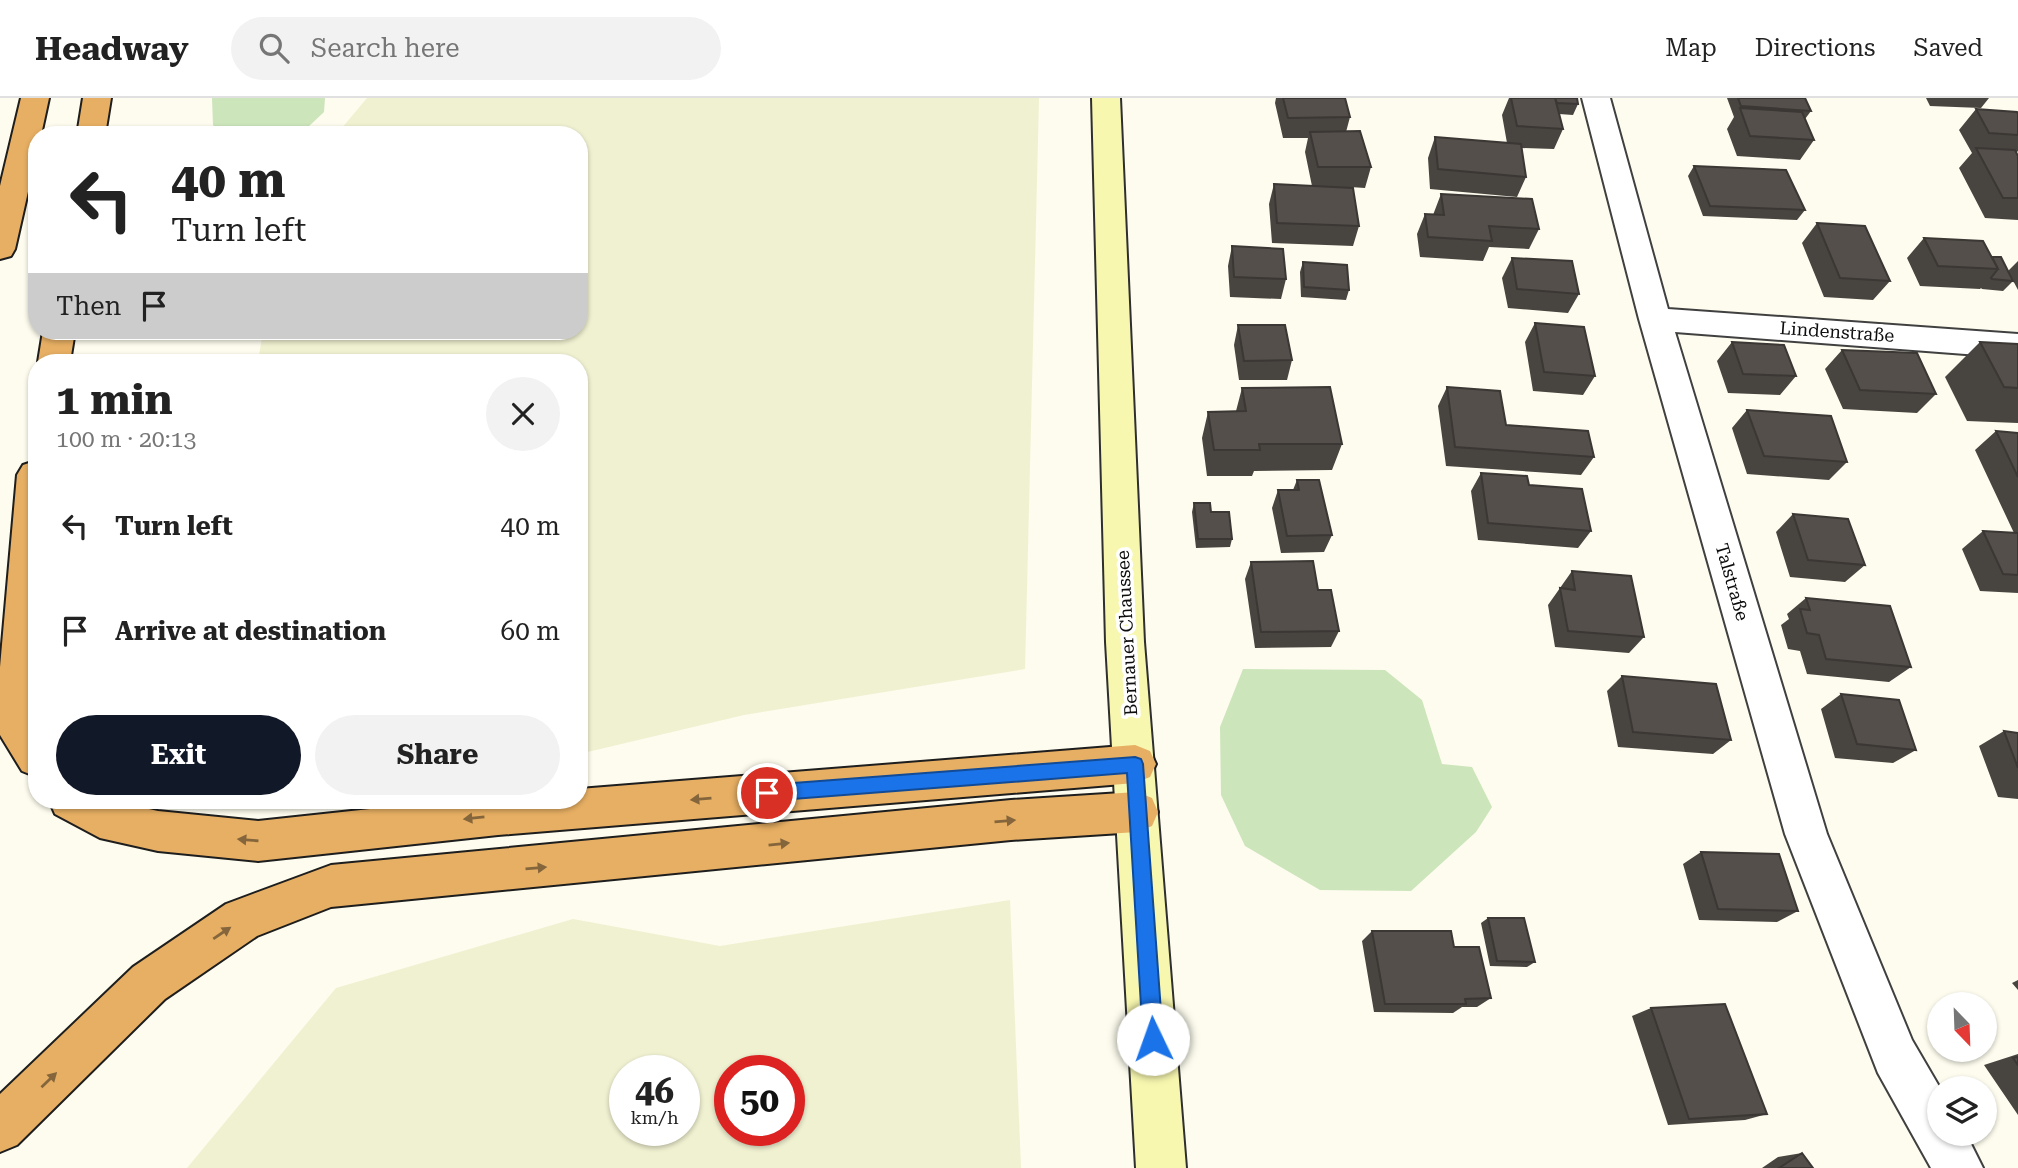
<!DOCTYPE html>
<meta charset="utf-8">
<style>
:root{--surface:#fff;--page:#f2f2f2;--text:#222;--muted:#767676;--line:#e0e0e0;--accent:#111827}
body{margin:0;font-family:"Roboto Serif",serif;background:var(--page);color:var(--text);height:100vh;display:flex;flex-direction:column;font-size:26px;white-space:nowrap}
*{box-sizing:border-box;margin:0}
p{font-size:23px;color:var(--muted)}
.icon{flex:none;width:38px;height:38px;fill:none;stroke:currentColor;stroke-width:2;stroke-linecap:round;stroke-linejoin:round}
.map{position:relative;flex:1;overflow:hidden}
.details{position:absolute;left:28px;top:256px;width:560px;height:455px;display:flex;flex-direction:column;background:var(--surface);border-radius:28px;box-shadow:0 2px 5px #0004}
.details>*{flex:none}
.guide{position:absolute;left:28px;top:28px;width:560px;height:214px;border-radius:28px;box-shadow:0 2px 5px #0004;background:#fff;color:var(--text);overflow:hidden}
.needle{width:46px;rotate:157deg}
.controls{position:absolute;left:1927px;top:894px;display:grid;gap:14px}
.controls a{display:grid;place-items:center;width:70px;height:70px;border-radius:50%;background:var(--surface);box-shadow:0 2px 5px #0004;font-size:35px}
.speed{position:absolute;left:609px;top:957px;display:flex;gap:14px;font-size:35px;font-weight:700;text-align:center}
.speed>*{display:grid;place-content:center;width:91px;height:91px;border-radius:50%;background:var(--surface);box-shadow:0 2px 5px #0004;line-height:1}
.speed small{font-size:18px;font-weight:400}
.speed .limit{border:10px solid #d22;background:#fff;color:#111}
.pin{position:absolute;display:grid;place-items:center;width:60px;height:60px;color:#fff;margin:-30px;border:4px solid #fff;border-radius:50%;box-shadow:0 2px 7px #0007}
.me{position:absolute;width:77px;margin:-38px;rotate:357deg;stroke-linejoin:round;filter:drop-shadow(0 0 5px #0008)}
.turn{display:flex;align-items:center;gap:24px;height:147px;padding:0 28px;font-size:32px}
.turn .icon{width:91px;height:91px;stroke-width:2.5}
.turn b{display:block;font-size:49px;line-height:60px}
.then{display:flex;align-items:center;height:66px;padding:0 28px;background:#0003;gap:14px;font-size:26px}
.round{display:grid;place-items:center;flex:none;width:74px;height:74px;border-radius:37px;background:var(--page)}
.summary{display:flex;align-items:center;justify-content:space-between;height:119px;padding:0 28px}
h1{font-size:42px;font-weight:700;line-height:52px}
.cta{display:flex;gap:14px;margin-top:auto;padding:14px 28px}
.cta a{flex:1;height:80px;border-radius:42px;background:var(--accent);color:#fff;font-size:28px;font-weight:700;line-height:80px;text-align:center}
.cta a+a{background:var(--page);color:var(--text)}
ul{padding:0;list-style:none}
li{display:flex;align-items:center;gap:21px;height:105px;padding:0 28px}
li div{flex:1}
li b{display:block;font-size:26px}
li em{font-style:normal}
header{display:flex;align-items:center;gap:42px;box-sizing:border-box;height:98px;padding:0 35px;background:var(--surface);border-bottom:2px solid var(--line)}
header strong{font-size:33px}
nav{display:flex;gap:38px;margin-inline-start:auto;font-size:24px}
.search{width:490px;height:63px;background:var(--page);display:flex;align-items:center;gap:18px;box-sizing:border-box;padding:0 24px;border-radius:38px;color:var(--muted);font-size:26px}
.map>svg:first-child{display:block}
.farmland{fill:#f0f1d1;fill-rule:evenodd}
.green{fill:#cce5bb}
.lines{fill:none;stroke-linecap:round;stroke-linejoin:round}
.minor-casing{stroke:#404040;stroke-width:4}
.secondary-casing{stroke:#2f2f2f;stroke-width:4}
.motorway-casing{stroke:#1e1e1e;stroke-width:4}
.minor{fill:#fff;fill-rule:evenodd}
.secondary{fill:#f7f7af;fill-rule:evenodd}
.motorway{fill:#e7af63;fill-rule:evenodd}
.wall{fill:#484440}
.building{fill:#544f4a;stroke:#3b3734;stroke-width:2}
.oneway{fill:#85663c}
.route{fill:#1a73e8;stroke:#114b97;stroke-width:2}
.labels{text-anchor:middle;stroke-width:7;stroke-linejoin:round;paint-order:stroke}
.street-label{font-size:18px;fill:#0d0d0d;stroke:#fff}
</style>
<header>
<strong>Headway</strong>
<div class="search"><svg class="icon" aria-label="search" viewBox="0 0 24 24"><circle cx="10" cy="10" r="6"/><path d="M15 15l6 6"/></svg>Search here</div>
<nav><a>Map</a><a>Directions</a><a>Saved</a></nav>
</header>
<div class="map">
<svg width="2018" height="1070" viewBox="0 0 2018 1070">
<rect width="100%" height="100%" fill="#fdfcee"/>
<path class="farmland" d="M367 0H1039L1025 571 744 617 579 656V264H258L263 233H579V37H336Z
M1010 802 1021 1070H187L336 890 573 821 720 848ZM625 973H684V1032H625ZM730 973H789V1032H730Z"/>
<path class="green" d="M212 0H325L324 14 307 30 293 37H222L213 27Z
M1243 571 1385 572 1422 602 1442 666 1472 669 1492 709 1476 734 1411 793 1320 792 1245 748 1221 697 1220 629Z"/>
<g class="lines">
<defs>
<path id="minor" d="M1582 0H1610L1668 211 2018 236V260L1675 234 1827 736 1912 942 1940 990 1939 1036H1966L1983 1070H1931L1878 975 1785 736 1639 221Z"/>
<path id="secondary" d="M1092 0H1120L1144 544 1186 1070H1136L1106 544Z"/>
<path id="motorway" d="M21 0H49L41 37H37V54L15 151 11 158 0 161V88Z
M83 0H111L105 37H77Z
M43 233H75L70 264H38Z
M35 363 37 364V679L22 673 0 637V569L17 377 23 367Z
M1135 647 1150 653 1156 666 1150 679 1135 685 498 737 258 763 158 753 100 740 55 716 49 702H108L158 713 258 723 454 702H579V691Z
M1137 694 1152 700 1158 714 1152 728 1137 734 1011 742 331 809 257 838 165 901 17 1047 0 1054V996L133 869 226 806 331 767 1011 702Z"/>
</defs>
<use href="#minor" class="minor-casing"/>
<use href="#secondary" class="secondary-casing"/>
<use href="#motorway" class="motorway-casing"/>
<use href="#minor" class="minor"/>
<use href="#secondary" class="secondary"/>
<use href="#motorway" class="motorway"/>
</g>
<path class="wall" d="M1276 0H1345L1350 19 1346 34 1371 69 1365 90 1350 89 1359 128 1353 148 1272 145 1269 106 1274 86 1312 88 1305 54 1308 40H1283L1275 5Z
M1509 0H1577L1578 6 1573 17 1559 16 1563 31 1554 51 1522 50 1526 79 1517 99 1430 91 1428 60 1435 39 1507 45 1502 17Z
M1727 0H1805L1811 13 1805 21 1814 42 1800 62 1737 58 1727 31 1734 19Z
M1926 0H1989L1981 10 1930 8Z
M1976 11 2018 16V53L2016 55 2018 58V122L1985 120 1959 70 1972 55 1959 32Z
M1694 68 1805 112 1797 122 1703 118 1688 78Z
M1441 96 1539 131 1529 151 1489 149 1483 163 1420 159 1417 136 1425 116 1433 117Z
M1817 125 1890 183 1873 202 1824 199 1802 145Z
M1924 140 1992 159 2013 183 2003 193 1982 191 1981 190 1980 191 1920 188 1907 160Z
M1232 148 1286 181 1281 201 1230 199 1228 168Z
M1512 160 1579 196 1568 215 1508 210 1502 180Z
M2018 163V192L2008 173Z
M1303 164 1349 192 1346 202 1301 199 1300 174Z
M1535 225 1595 278 1583 297 1533 293 1525 244Z
M1238 227 1292 262 1287 282H1239L1234 247Z
M1732 244 1796 278 1780 297 1728 295 1717 263Z
M1980 244 2018 246V325L1967 323 1945 279Z
M1842 252 1936 296 1917 315 1843 311 1825 271Z
M1447 289 1506 327 1594 359 1581 377 1446 368 1438 308Z
M1242 290 1342 346 1332 372 1254 373 1252 378H1207L1202 340 1208 314 1236 313Z
M1747 312 1847 364 1829 382 1747 376 1732 330Z
M1996 333 2018 335V495L1980 493 1962 451 1983 433 2014 435 1975 352Z
M1481 375 1529 387 1591 433 1578 450 1478 442 1471 393Z
M1297 382 1332 437 1324 454 1281 455 1272 410 1278 392H1293Z
M1194 405 1211 414 1232 441 1230 449 1196 450 1192 414Z
M1793 416 1865 467 1845 484 1790 479 1776 434Z
M1251 464 1339 533 1331 549 1255 550 1245 481Z
M1572 473 1644 539 1629 555 1555 549 1548 507Z
M1806 500 1911 569 1889 584 1807 576 1800 553 1788 551 1781 527 1789 521 1787 516Z
M1622 578 1731 642 1713 656 1618 649 1607 593Z
M1841 596 1916 652 1893 665 1835 660 1821 611Z
M2004 633 2018 635V701L1998 699 1979 648Z
M1701 754 1798 813 1777 824 1699 822 1683 766Z
M1488 820 1535 864 1527 869 1490 868 1481 825Z
M1372 833 1454 849 1491 900 1477 909H1462L1453 915 1374 914 1362 843Z
M2018 882V892L2012 885Z
M1651 910 1767 1016 1745 1022 1668 1027 1632 918Z
M2018 956V1017L1984 967Z
M1802 1055 1813 1070H1762L1778 1059Z"/>
<path class="building" d="M1283 0H1345L1350 19 1288 20Z
M1511 0H1555L1563 31 1517 28Z
M1555 0H1577L1578 6 1557 5Z
M1738 0H1805L1811 13 1741 8Z
M1740 10 1802 14 1814 42 1750 38Z
M1976 11 2017 14 2018 16V37L1989 35Z
M1360 33 1371 69H1318L1310 34Z
M1435 39 1521 46 1526 79 1438 71Z
M1976 50 2015 52 2018 58V100H2003Z
M1694 68 1786 72 1805 112 1710 108Z
M1274 86 1353 90 1359 128 1277 125Z
M1441 96 1532 101 1539 131 1489 128 1492 143 1428 139 1425 116 1444 117Z
M1817 125 1865 128 1890 183 1840 180Z
M1924 140 1983 143 1998 171 1938 168Z
M1232 148 1283 151 1286 181 1234 179Z
M1992 159H2001L2013 183 1992 181 1991 180 1998 171Z
M1512 160 1572 163 1579 196 1517 191Z
M1303 164 1347 167 1349 192 1304 189Z
M1535 225 1584 229 1595 278 1544 274Z
M1238 227H1285L1292 262 1244 263Z
M1732 244 1784 247 1796 278 1743 276Z
M1980 244 2018 246V290L2004 289Z
M1842 252 1917 255 1936 296 1860 292Z
M1330 289 1342 346H1259L1260 352H1214L1208 314 1246 313 1242 290Z
M1447 289 1500 293 1506 327 1588 333 1594 359 1455 349Z
M1747 312 1831 318 1847 364 1764 358Z
M1996 333 2018 335V379Z
M1481 375 1527 378 1529 387 1582 391 1591 433 1488 425Z
M1297 382H1319L1332 437 1287 438 1278 392H1299Z
M1194 405H1210L1211 414H1229L1232 441H1198Z
M1793 416 1848 421 1865 467 1808 462Z
M1983 433 2018 435V477L2003 476Z
M1313 463 1318 492H1331L1339 533 1261 534 1251 464Z
M1572 473 1631 478 1644 539 1568 533 1560 490 1575 492Z
M1806 500 1890 508 1911 569 1826 561 1819 537 1807 535 1800 511 1810 512Z
M1622 578 1716 586 1731 642 1633 634Z
M1841 596 1899 602 1916 652 1857 646Z
M2004 633 2018 635V670Z
M1701 754 1779 756 1798 813 1718 811Z
M1488 820H1524L1535 864 1497 863Z
M1372 833H1451L1454 849H1479L1491 900 1465 901 1466 906H1385Z
M1725 906 1767 1016 1689 1021 1651 910Z
M2018 959V967L2013 960Z
M1802 1055 1813 1070H1779Z"/>
<defs><path id="oneway-solid" d="M-6-.8H1V-3.2L6.5 0L1 3.2V.8H-6Z" transform="scale(1.75)"/></defs>
<g class="oneway">
<use href="#oneway-solid" transform="translate(701 701) rotate(175)"/>
<use href="#oneway-solid" transform="translate(474 720) rotate(174)"/>
<use href="#oneway-solid" transform="translate(1005 723) rotate(-5)"/>
<use href="#oneway-solid" transform="translate(248 742) rotate(-175)"/>
<use href="#oneway-solid" transform="translate(779 746) rotate(-6)"/>
<use href="#oneway-solid" transform="translate(536 770) rotate(-5)"/>
<use href="#oneway-solid" transform="translate(222 835) rotate(-34)"/>
<use href="#oneway-solid" transform="translate(49 982) rotate(-44)"/>
</g>
<path class="route" d="M1135 659 1141 661 1143 666 1163 941 1160 948 1153 951 1146 948 1143 941 1127 675 767 703 761 701 758 695 761 689 767 687Z"/>
<g class="labels">
<g class="street-label">
<text transform="translate(1837 234) rotate(4)" y="6">Lindenstraße</text>
<text transform="translate(1732 484) rotate(74)" y="6">Talstraße</text>
<text transform="translate(1127 535) rotate(-93)" y="6">Bernauer Chaussee</text>
</g>
</g>
</svg>
<div class="controls">
<a><svg class="needle" viewBox="-14 -14 28 28"><path d="M0-13l5 13h-10z" fill="#e53935"/><path d="M0 13l5-13h-10z" fill="#767676"/></svg></a>
<a><svg class="icon" aria-label="layers" viewBox="0 0 24 24"><path d="M12 4l9 5-9 5-9-5zM3 14l9 5 9-5"/></svg></a>
</div>
<div class="speed"><div>46<small>km/h</small></div><div class="limit">50</div></div>
<div class="pin" style="left:767px;top:695px;background:#d93025"><svg class="icon" aria-label="arrive" viewBox="0 0 24 24"><path d="M6 21V4h12l-3 4 3 4H6"/></svg></div>
<svg class="me" style="left:1153px;top:941px" viewBox="-20 -20 40 40"><circle r="19" fill="#fff"/><path d="M0-13L10 11 0 6-10 11z" fill="#1a73e8"/></svg>
<div class="guide">
<div class="turn"><svg class="icon" aria-label="left" viewBox="0 0 24 24"><path d="M17 20v-9H6M10 6l-5 5 5 5"/></svg><div><b>40 m</b>Turn left</div></div>
<div class="then">Then<svg class="icon" aria-label="arrive" viewBox="0 0 24 24"><path d="M6 21V4h12l-3 4 3 4H6"/></svg></div>
</div>
<section class="details">
<div class="summary"><div><h1>1 min</h1><p>100 m · 20:13</p></div><a class="round"><svg class="icon" aria-label="close" viewBox="0 0 24 24"><path d="M6 6l12 12M18 6L6 18"/></svg></a></div>
<ul>
<li><svg class="icon" aria-label="left" viewBox="0 0 24 24"><path d="M17 20v-9H6M10 6l-5 5 5 5"/></svg><div><b>Turn left</b></div><em>40 m</em></li>
<li><svg class="icon" aria-label="arrive" viewBox="0 0 24 24"><path d="M6 21V4h12l-3 4 3 4H6"/></svg><div><b>Arrive at destination</b></div><em>60 m</em></li>
</ul>
<div class="cta"><a>Exit</a><a>Share</a></div>
</section>
</div>
